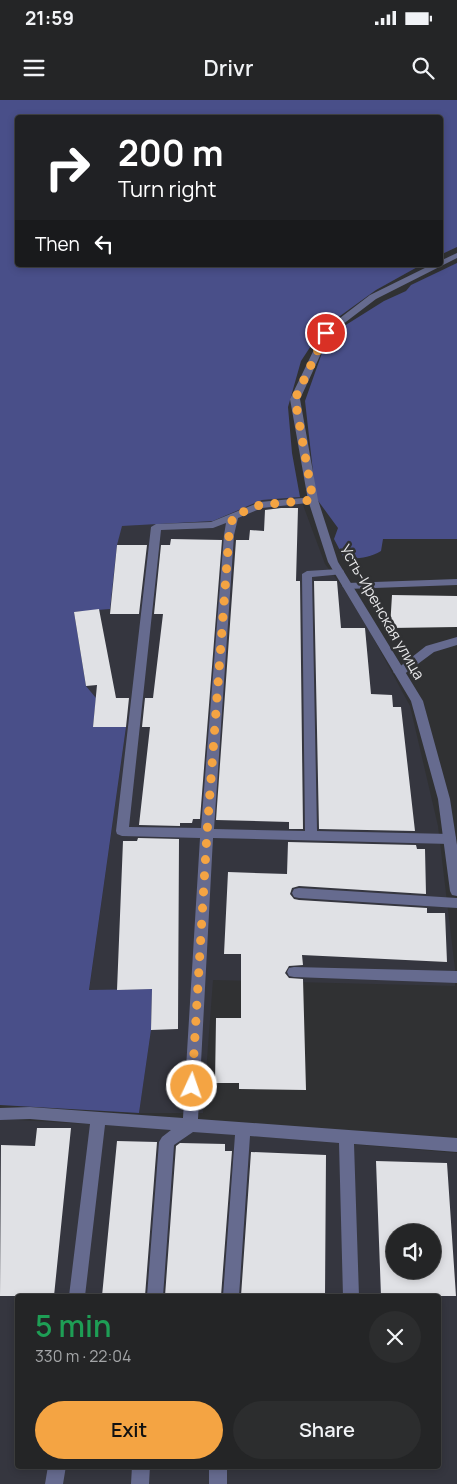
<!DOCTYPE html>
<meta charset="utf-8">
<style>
:root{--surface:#242526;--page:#2c2d2e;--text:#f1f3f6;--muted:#a3a5a7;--line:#414243;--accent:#f4a443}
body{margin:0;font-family:Manrope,sans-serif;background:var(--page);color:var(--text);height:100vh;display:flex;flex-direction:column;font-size:19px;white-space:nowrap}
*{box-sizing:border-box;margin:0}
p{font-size:16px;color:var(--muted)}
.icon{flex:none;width:28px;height:28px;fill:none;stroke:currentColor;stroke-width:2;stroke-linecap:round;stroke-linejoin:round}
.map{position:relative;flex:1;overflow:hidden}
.sheet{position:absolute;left:15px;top:1194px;width:426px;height:175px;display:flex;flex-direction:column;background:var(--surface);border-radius:5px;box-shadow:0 2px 8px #0003,0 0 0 1px var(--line)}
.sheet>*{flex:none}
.top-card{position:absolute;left:15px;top:15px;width:428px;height:152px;border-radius:5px;box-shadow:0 2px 8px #0003,0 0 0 1px var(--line);background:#202124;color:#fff;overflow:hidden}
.buttons{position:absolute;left:386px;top:1124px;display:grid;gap:10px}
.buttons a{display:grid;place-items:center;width:55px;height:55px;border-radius:50%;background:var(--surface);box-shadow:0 2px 8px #0003,0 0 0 1px var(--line);font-size:25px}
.pin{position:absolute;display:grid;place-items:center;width:42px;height:42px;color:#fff;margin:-21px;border:2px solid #fff;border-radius:50%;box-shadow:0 1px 5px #0007}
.me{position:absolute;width:55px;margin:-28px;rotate:3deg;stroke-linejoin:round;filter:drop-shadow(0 0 4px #0008)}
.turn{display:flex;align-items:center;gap:18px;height:105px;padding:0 20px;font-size:22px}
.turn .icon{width:65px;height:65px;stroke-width:2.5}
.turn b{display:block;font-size:35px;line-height:42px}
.then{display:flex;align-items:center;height:48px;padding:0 20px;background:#0003;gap:10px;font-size:19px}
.round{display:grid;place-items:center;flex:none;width:52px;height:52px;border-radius:26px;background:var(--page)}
.headline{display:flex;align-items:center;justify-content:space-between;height:85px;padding:0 20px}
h1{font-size:30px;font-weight:600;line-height:38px;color:#1e9e55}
.cta{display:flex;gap:10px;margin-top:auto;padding:10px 20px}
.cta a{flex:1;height:58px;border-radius:30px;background:var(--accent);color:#111;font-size:20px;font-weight:600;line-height:58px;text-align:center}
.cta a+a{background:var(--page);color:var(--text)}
.status{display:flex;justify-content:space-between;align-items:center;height:35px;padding:0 25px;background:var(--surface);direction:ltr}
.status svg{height:14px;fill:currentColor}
header{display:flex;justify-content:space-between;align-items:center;height:65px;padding:0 20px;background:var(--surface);font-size:22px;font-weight:600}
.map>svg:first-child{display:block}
.built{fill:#35363f;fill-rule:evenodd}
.green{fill:#494f89}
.building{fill:#e0e1e5;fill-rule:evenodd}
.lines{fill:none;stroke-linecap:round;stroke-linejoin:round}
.lane{fill:#666b8f;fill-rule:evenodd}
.street{fill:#666b8f;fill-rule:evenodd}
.route{stroke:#f4a443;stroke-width:9;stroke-dasharray:0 16.2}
.labels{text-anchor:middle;stroke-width:5;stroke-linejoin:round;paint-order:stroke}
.street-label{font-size:15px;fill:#e7e7e9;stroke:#303133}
</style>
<div class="status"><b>21:59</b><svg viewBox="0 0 49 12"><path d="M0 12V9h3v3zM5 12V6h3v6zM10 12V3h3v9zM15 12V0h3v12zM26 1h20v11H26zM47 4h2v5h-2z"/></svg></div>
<header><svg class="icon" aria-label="menu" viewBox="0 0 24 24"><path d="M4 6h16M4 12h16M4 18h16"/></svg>Drivr<svg class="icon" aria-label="search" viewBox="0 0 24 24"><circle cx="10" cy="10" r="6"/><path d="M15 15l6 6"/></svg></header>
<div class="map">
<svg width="457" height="1384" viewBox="0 0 457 1384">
<rect width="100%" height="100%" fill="#303133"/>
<path class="built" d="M300 397 325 464 344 489 370 532 410 606 438 726 455 869V886L213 880 203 1013H139L151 930 152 890 89 891 126 628 93 627 96 598 86 586 74 512 110 509 117 445 121 426 213 421 262 400Z
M0 1019 157 1028 457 1053V1384H0ZM395 1132H432V1170H395ZM18 1196H439V1366H18Z"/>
<path class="green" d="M0 0H457V147L440 155V18H18V165H421L376 190 322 229 301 261 288 307 292 353 300 397 262 400 213 421 122 426 117 445 110 509 74 512 86 586 96 598 93 627H126L89 890 152 889 151 930 139 1013 0 1005Z
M457 163V439H383L381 451C369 458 358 459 344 458L334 439 338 428 316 398 305 301 323 250 341 228 384 201 406 191 411 185Z"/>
<path class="building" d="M281 408H298L296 481H300L303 729H289V722L216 720 236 440H249L250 430 264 431 265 410Z
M171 439 222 440 200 719H193L192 723H180V726L139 725 150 627H142L145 598H153L163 514H154L161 445H170Z
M117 445H147L139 514H110Z
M314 481H337L341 528H365L371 594 392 595 393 607H401L415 731 319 729Z
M392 495 457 496V527L390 528Z
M99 509 116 598H129L126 627H93L97 585 86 586 74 512Z
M138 738 179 739 178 929 151 930 152 889 117 890 123 741H137Z
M288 742 416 745 417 749H425L426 794 299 786 292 788 290 794 294 799 299 800 427 808V813H445L447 862 302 855 303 865 289 866 285 873 289 878 303 879 306 990 239 989V983H215L216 918H241V854H224L228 772 287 774Z
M37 1028H71L54 1196H0L1 1045 35 1046Z
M117 1041 157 1042 145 1196H102Z
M180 1043 225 1044V1051H232L221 1196H165L176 1046Z
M251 1052 326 1055 325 1196H241Z
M376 1061 447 1063 456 1196H381ZM395 1132H432V1170H395Z"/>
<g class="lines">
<path class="lane" d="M313 397 317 398V402L262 408 238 418 234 435 214 729 305 731 302 474 307 471 339 469 343 470 344 472 343 474 312 477 317 731 450 734 455 736 456 739 455 742 450 744 213 738 198 1019 457 1038V1052L354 1044 359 1196H343L339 1043 250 1036 239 1196H223L235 1035 193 1032 174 1045 163 1196H147L159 1042 162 1037 171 1030 105 1025 85 1196H69L90 1024 30 1019 0 1020V1008L30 1007 183 1018 200 738 122 736 117 734 116 731 151 427 156 424 211 422 260 402ZM226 423 224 435 201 728 129 727 161 430 213 428Z
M457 479V485L347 489 342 486 347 483Z
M457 537V545L434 552 403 575 399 576 393 572 426 546Z
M299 788 457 798V808L299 798 294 797 292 793 294 789Z
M294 867 457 871V883L294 877 289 876 287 872 289 868Z
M48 1366H66L63 1384H45Z
M132 1366H150L149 1384H131Z
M209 1366H227V1384H209Z"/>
<path class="street" d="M457 153V158L376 199 330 234 300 299 318 400 338 462 423 601 450 699 457 745V796L452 795 450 791 438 699 411 601 328 462 308 400 290 299 323 231 370 195 431 165H440V161Z"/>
</g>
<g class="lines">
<path class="route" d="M192 986 207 733 229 435 233 416 260 405 313 400 295 299 326 233"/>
</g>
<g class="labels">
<g class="street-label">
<text transform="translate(382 512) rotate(60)" y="5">Усть-Иренская улица</text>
</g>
</g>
</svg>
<div class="buttons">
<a><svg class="icon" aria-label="sound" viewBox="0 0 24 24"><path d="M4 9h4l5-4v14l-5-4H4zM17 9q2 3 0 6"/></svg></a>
</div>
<div class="pin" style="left:326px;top:233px;background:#d93025"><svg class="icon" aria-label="arrive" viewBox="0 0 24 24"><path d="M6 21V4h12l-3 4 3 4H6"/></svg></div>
<svg class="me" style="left:192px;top:986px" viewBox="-20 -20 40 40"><circle r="17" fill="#f4a443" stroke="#fff" stroke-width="3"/><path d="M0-11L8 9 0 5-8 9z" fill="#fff"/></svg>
<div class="top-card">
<div class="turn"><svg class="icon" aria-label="right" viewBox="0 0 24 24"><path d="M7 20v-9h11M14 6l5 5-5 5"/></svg><div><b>200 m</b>Turn right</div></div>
<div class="then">Then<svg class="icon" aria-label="left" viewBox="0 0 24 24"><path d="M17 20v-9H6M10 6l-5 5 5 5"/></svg></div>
</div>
<section class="sheet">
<div class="headline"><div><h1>5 min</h1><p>330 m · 22:04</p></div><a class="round"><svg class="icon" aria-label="close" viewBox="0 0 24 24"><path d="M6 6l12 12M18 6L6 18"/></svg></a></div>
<div class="cta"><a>Exit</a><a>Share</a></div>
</section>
</div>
